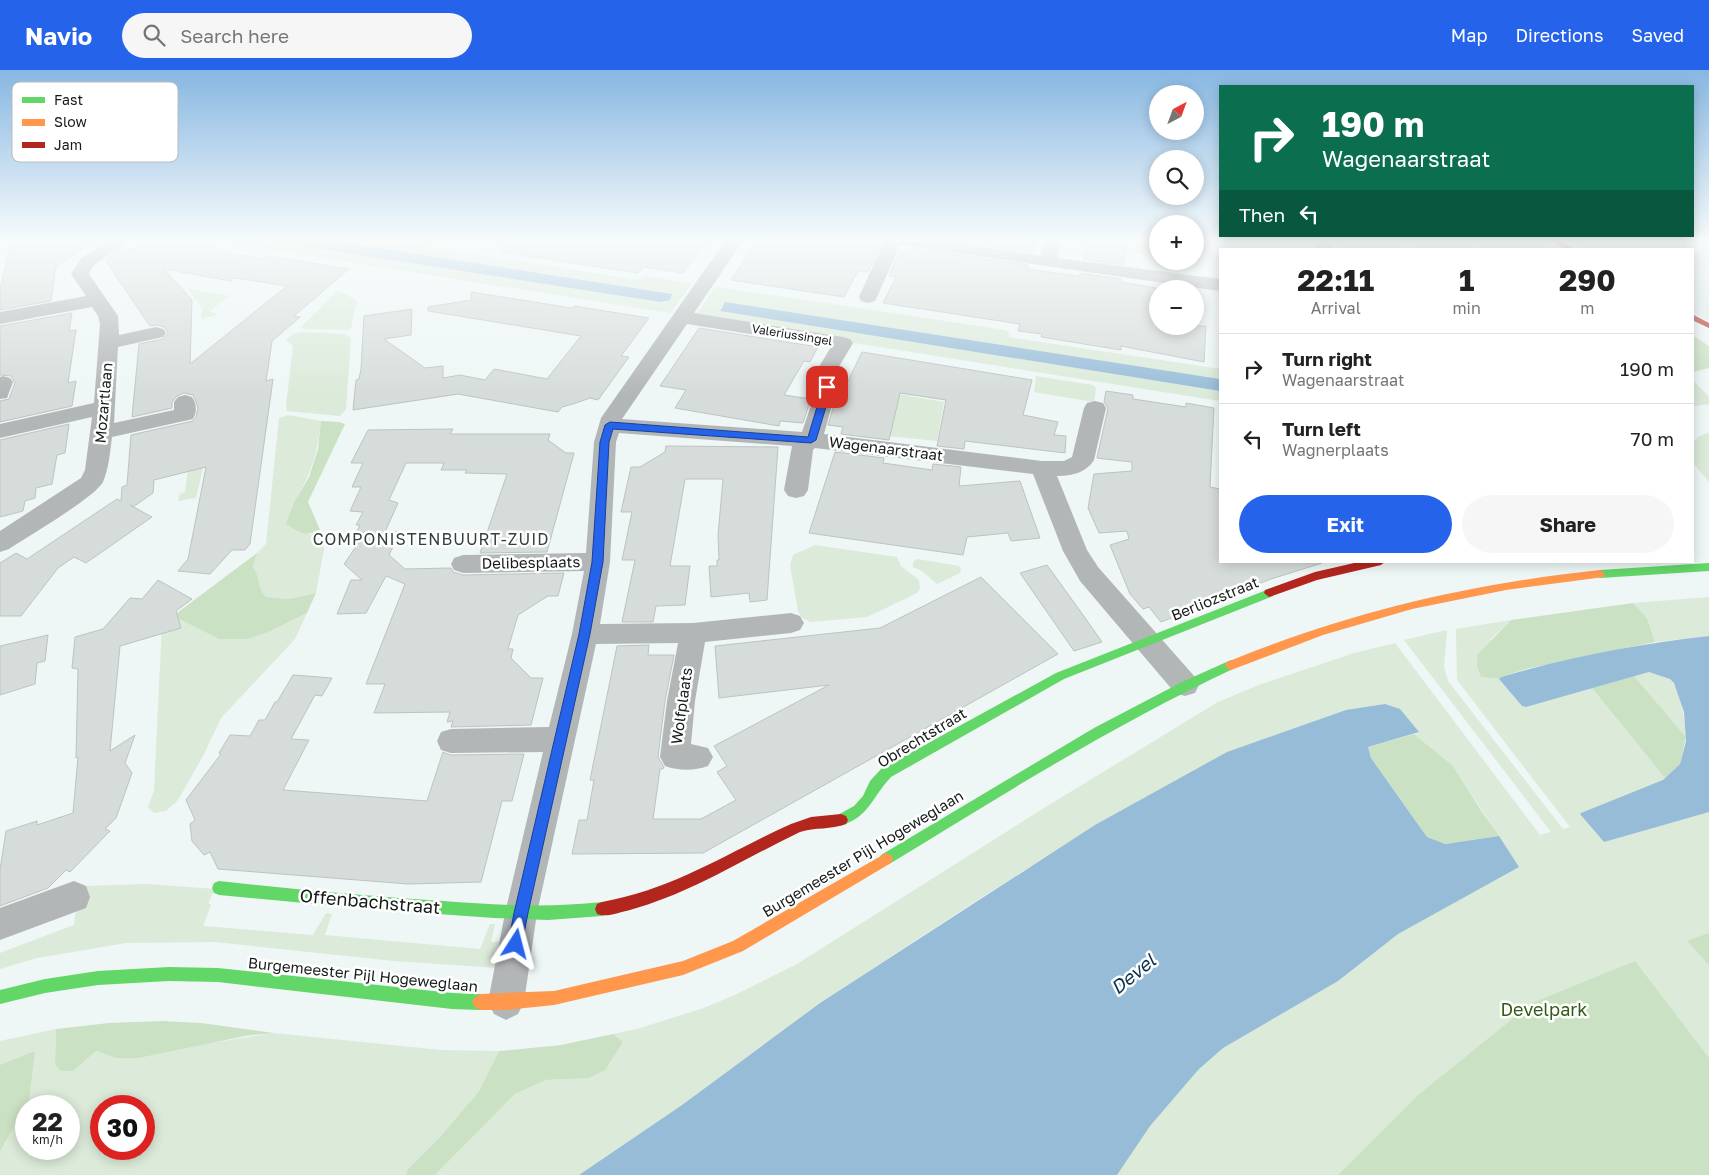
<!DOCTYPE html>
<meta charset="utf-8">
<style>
:root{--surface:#fff;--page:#f6f6f6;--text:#222;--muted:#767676;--line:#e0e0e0;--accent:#2563eb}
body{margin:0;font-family:"Golos Text",sans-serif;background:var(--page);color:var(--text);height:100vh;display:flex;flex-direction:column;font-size:19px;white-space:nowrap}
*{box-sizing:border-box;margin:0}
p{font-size:16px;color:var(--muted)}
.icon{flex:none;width:28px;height:28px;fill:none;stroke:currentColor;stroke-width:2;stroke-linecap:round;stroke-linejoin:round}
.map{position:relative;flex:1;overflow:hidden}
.side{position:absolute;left:1219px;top:178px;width:475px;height:315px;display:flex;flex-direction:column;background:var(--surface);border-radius:0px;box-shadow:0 2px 12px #0003}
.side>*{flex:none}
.top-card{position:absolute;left:1219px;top:15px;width:475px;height:152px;border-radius:0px;box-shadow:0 2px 12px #0003;background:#0b6e4f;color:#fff;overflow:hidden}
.needle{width:32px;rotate:41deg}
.tools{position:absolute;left:1149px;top:15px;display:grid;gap:10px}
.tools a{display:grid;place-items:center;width:55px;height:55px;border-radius:50%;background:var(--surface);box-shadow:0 2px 12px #0003;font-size:25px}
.speed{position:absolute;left:15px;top:1025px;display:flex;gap:10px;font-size:25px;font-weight:700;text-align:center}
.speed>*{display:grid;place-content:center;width:65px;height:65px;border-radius:50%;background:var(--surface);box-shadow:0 2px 12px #0003;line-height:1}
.speed small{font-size:12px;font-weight:400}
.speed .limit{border:8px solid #d22;background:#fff;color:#111}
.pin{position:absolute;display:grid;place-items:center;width:42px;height:42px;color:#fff;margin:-21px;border-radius:10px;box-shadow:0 2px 8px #0006}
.me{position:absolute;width:55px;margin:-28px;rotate:9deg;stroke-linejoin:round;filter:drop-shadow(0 0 4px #0008)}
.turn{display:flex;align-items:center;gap:18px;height:105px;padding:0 20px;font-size:22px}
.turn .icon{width:65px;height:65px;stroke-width:2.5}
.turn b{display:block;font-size:35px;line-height:42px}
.then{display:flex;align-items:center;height:48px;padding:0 20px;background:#0003;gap:10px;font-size:19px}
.eta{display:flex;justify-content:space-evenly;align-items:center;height:85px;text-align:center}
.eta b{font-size:30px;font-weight:700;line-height:35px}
.cta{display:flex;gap:10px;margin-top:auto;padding:10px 20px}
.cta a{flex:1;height:58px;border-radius:30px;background:var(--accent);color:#fff;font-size:20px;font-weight:700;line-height:58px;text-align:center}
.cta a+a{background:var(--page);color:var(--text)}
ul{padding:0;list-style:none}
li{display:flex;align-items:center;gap:15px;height:70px;padding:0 20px;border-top:1px solid var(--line)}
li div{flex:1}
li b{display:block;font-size:19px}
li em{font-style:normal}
header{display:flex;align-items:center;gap:30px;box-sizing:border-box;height:70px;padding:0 25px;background:var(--accent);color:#fff}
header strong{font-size:24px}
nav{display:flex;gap:28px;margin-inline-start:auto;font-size:18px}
.search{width:350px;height:45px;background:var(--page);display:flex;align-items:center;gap:12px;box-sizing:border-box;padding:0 18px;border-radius:28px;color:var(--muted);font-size:19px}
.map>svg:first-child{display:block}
.built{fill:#dbecea}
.green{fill:#dbead9;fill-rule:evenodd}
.forest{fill:#cbe1c4}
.water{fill:#97bcd8}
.building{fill:#d6dcda;stroke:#bdc3c2;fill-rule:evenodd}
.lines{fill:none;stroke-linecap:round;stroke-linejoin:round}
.street{fill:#b3b6b6;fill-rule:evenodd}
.fast{fill:#63d668;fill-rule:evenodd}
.slow{fill:#ff974d;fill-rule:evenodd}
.jam{fill:#b3261e;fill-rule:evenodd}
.route{fill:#2563eb;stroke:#184099}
.labels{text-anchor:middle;stroke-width:5;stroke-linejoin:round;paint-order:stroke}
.far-street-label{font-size:12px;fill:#151b1a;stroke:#fff}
.street-label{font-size:15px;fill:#151b1a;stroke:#fff}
.neighbourhood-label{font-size:16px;letter-spacing:1px;fill:#33403f;stroke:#fff}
.near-street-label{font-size:18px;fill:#151b1a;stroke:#fff}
.near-park-label{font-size:18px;fill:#345c16;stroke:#fff}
.near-water-label{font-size:19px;font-style:italic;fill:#0b334e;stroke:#fff}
.key{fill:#fff;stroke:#b9bbba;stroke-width:1}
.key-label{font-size:14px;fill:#151b1a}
</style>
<header>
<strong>Navio</strong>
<div class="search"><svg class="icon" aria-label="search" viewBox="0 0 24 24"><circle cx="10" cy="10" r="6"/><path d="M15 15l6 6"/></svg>Search here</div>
<nav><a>Map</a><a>Directions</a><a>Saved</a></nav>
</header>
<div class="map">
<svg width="1709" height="1105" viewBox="0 0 1709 1105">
<rect width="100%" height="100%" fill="#eef6f6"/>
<path class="built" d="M1566 171H1709V251L1693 242 1692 179H1580Z"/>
<path class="green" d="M216 171H270L661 232H665L672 224 336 171H402L407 174 640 210 642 207 648 206 692 214 670 243Z
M1137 171 1157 173V186L1135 183Z
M1329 171H1394L1400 177 1398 179H1343L1341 176H1331Z
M1412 171H1466L1475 179H1419Z
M1474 171H1533L1546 179H1484Z
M718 217 1005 260 1009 263 1008 267 1214 298H1220V309L725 232 719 240 1220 321V331L697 248 696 245 714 218Z
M190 219 229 226 209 242 219 244 201 249 202 238 188 220Z
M337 221H340L359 232 356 236 351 258 346 260 303 259 302 256Z
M300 262 344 264 351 268 346 339 340 346 287 341 286 336 293 276 286 270 293 264Z
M1036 306 1093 315 1096 318 1094 332 1034 322Z
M1693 310 1709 327V334L1693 336Z
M898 324 944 332 937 371 889 366 897 336Z
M288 345 321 351C317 385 312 402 294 432L310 465 320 460 324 479 316 523 289 529 266 527C256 515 261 508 253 497L257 483 266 474 279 348Z
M1709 363V412L1693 393C1693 377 1689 367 1709 363Z
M204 393 196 428 178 431 180 424 185 422 188 398Z
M815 475 897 487 901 496 919 510 920 519 917 523 867 547 811 552 802 548 798 541 790 495 793 485Z
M917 489 959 496 961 500 960 503 937 514 922 501 913 497V492Z
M1709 527V566L1655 572 1647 548 1633 533Z
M307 543 295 569 221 648 204 684 178 730 166 741 154 743 148 737 154 720 162 555 173 546 219 569 271 561Z
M1511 550 1491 569 1481 607 1499 609 1522 636 1526 637 1592 618 1665 708 1663 710 1709 714V1105H1075L1212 981 1505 776 1453 696 1414 664 1419 663 1346 640 1227 682 1023 801 965 838 820 933 682 1035 579 1105H435L515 1024 546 1010 589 1008 623 972 613 964 637 959 704 938 737 924 797 894 1044 738 1218 632 1256 616 1354 583 1395 573 1540 765 1551 762 1404 570 1447 560 1444 597 1448 611 1563 759 1570 757 1457 610 1456 559Z
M1649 602C1656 604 1666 605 1671 610 1682 619 1685 654 1686 667L1634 606Z
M147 814 215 819 208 833 211 835 203 856 313 865 326 843 332 844 325 865 480 879 490 854H495L491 872 507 871 499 898 394 891 215 872 126 873 37 888 0 899V883L74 855 76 840 83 816Z
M56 959 55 994 80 995 96 981 116 988 274 963 441 980 499 981 479 1021 440 1067 408 1099 406 1105H0V971ZM26 1036H69V1079H26ZM101 1036H144V1079H101Z"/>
<path class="forest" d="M1692 265 1709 276V298L1693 302Z
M321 351 339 352 345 354 308 432 320 460C305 467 300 463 286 454L294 432 309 407 318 379Z
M257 483 253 497C261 508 256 515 266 527L289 529 316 523 307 543 271 561 247 569H219L173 546Z
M1633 533 1647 548 1655 572 1530 598 1501 607 1499 609 1481 607 1477 595 1478 584 1511 550Z
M1634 606 1686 667 1680 694 1665 708 1592 618Z
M1414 664 1453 696 1482 742 1499 766 1444 774 1427 767 1371 688 1368 677Z
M1709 863V895L1687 871Z
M1635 891 1709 988V1105H1338L1417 1026 1532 933Z
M163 951 201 953 274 963 245 966 138 988H116L96 981 73 1001H61L55 994 56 959 109 953Z
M613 964 623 972 605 1000 589 1008 546 1010 515 1024 435 1105H406L408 1099 440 1067 479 1021 499 981 561 975Z
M35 981 29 1030 0 1081V995Z"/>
<path class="water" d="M270 171H336L672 224 670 230 661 232Z
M725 232 1220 309V321L720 241Z
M1709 566V742L1604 772 1580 744 1581 743 1663 710 1680 694 1686 671 1684 642 1674 613 1670 609 1649 602 1526 637 1522 636 1499 609 1501 607C1569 587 1638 574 1709 566Z
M1385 634 1400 639 1419 662 1368 677 1371 688 1427 767 1445 774 1499 766 1519 797 1398 864 1338 911 1223 978 1198 1000 1150 1056 1117 1105H579L682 1035 820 933 1095 755 1227 682 1346 640Z"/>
<path class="building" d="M11 171H95L56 196 51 231 0 240V220Z
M501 171H707L683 203 643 197 638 203 500 182Z
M757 171H829L879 178 868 202 858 201 844 227 731 210Z
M957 171H1035L1032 183Z
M1087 171 1127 174 1124 195 1083 189Z
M144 172 180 177 186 173 218 178 214 181 264 189 268 186 349 199 294 246 300 247 272 271 266 311 273 309 250 474 245 480H232L210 504 178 501 188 489 206 397 154 410 153 423 133 437 130 435 152 447 86 493 74 487 58 498 21 546H0V493L16 483 27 489 117 429 121 431 122 417 127 415 131 365 193 351 196 347 198 338 195 329 193 325 184 323 177 326 172 332V338L132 347 139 274 163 269 168 263 164 257 157 255 150 256 105 190 122 177 133 179ZM164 199 231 211 235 208 287 216 190 294 192 230Z
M909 178 1028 195 1027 199 1079 206 1080 203 1121 209V212L1156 218 1158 256H1206L1204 292 1121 276V280L1041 267 1042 264 1018 261 1020 254 883 233 896 207 889 206 899 181 909 182Z
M471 222 572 238 574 236 649 248 621 286 629 287 598 330 590 328 576 333 562 337 558 342 458 324 353 340 356 310 359 309 361 299 364 246 412 239 411 265 384 269 425 298 443 296V308L460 305 485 310 494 299 547 309 581 266 428 241V237L471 230Z
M72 243 69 261 76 260 68 313 76 311 72 336 0 352V331L9 329 15 313 11 306 0 305V256Z
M699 258 818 277 810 292 804 291 784 325 811 329 803 353 780 351 779 356 675 338 686 320 660 316Z
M862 282 1032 310 1023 345 1058 352 1054 365 1066 366 1065 383 965 371 964 379 937 376 946 330 900 323 889 370 841 364 843 357 828 355 835 332H838Z
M1106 321 1133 325V329L1186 337V333L1214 338 1210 417 1220 419V491L1322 493 1271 509 1161 552 1149 537 1143 539 1130 524 1110 475 1129 469 1127 461 1099 463 1088 438 1094 404 1132 401V392L1097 388 1108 338 1104 332Z
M69 354 65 383 57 385 52 414 36 418 35 428 25 431 23 441 0 447V370Z
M453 359 450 364H550L548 370 566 383H574L547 482 480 483 507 404 465 403 467 400H441L444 393H406L389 430 398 433 385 462H400L389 485 405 499 451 498 453 502 463 505 564 503 558 526H548L518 545 508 579H513L511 588 531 608H543L531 655 451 657 453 651 447 652 450 642 374 643 385 614H366L405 514 386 506 366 543 337 544 351 510H362L344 494 366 462 356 463 360 455H356L363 442 350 441 361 417H352L363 393H351L368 360Z
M666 376 778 377 767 530 750 532 749 523 711 527 709 496H717V490H719L718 465 723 409H685L670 496H690L685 535 656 536 653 552H622L635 490H622L632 442H621L631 397H640L665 382Z
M835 382 884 388 883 393 932 400 933 394 961 397 959 416 1020 411 1040 468 1011 471 1008 463 967 467 963 485 809 463Z
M1047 495 1083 545 1102 572 1074 581 1020 503Z
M981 507 1058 584 703 783 572 784 579 750H587L594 710H590L617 576 649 575 648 585H674L665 631 658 687 664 697 663 699H660L653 749H701L736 730 717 702 727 696 714 676 829 615 719 628 715 576 880 558Z
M158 510 192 529 176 541 181 558 120 576 110 681 135 665 125 693 132 703 116 748 105 759 110 761 70 802 66 800 48 818 0 836V800L6 761 37 751V755L73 743 78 687 76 688 78 599 72 598 75 567 103 559 130 528 142 529Z
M48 565 45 591 37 593 35 614 0 625V576Z
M293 605 332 608 322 626 315 625 291 669 309 670 283 720 427 731 443 682 451 685 524 684 512 731H502L481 812 408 814 218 799 210 782 204 785 192 771 190 754 195 750 186 730 221 684 219 683 230 665 250 666 259 650H265L275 632H277Z"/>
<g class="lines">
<path class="street" d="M107 171H128L94 195 89 204 118 246 119 265 156 257 163 259 166 263 163 267 118 277 114 353 174 340V332L178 327 185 325 192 327C197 334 197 342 193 349L112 367C110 382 109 398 103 412 94 428 27 467 9 479L0 482V461L81 408 85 400 92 347 0 368V354L94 333 100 254 98 246 92 237 0 254V242L86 226 71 204 81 188Z
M725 171H743L694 243 843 267 850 269 853 273 834 305 837 317 824 364 1042 391H1064L1072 387 1084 338 1087 333 1095 331 1103 333 1106 338 1094 390C1086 403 1071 406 1057 406L1087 480 1098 497 1195 607 1199 615 1195 623 1185 626 1175 623 1080 511 1063 481 1033 404 815 378 813 380 808 420 804 426 796 428 788 426 784 420 792 376 619 363 616 372 610 492 600 554 693 553 791 543 800 546 804 553 800 560 791 563 705 572 695 631 691 674 708 678 713 687 708 696C694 701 679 701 665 696L660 687 667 631 678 573 596 574 537 843 524 932 518 944 506 950 494 944 488 932 505 843 543 682 451 683 441 680 437 671 441 662 451 659 549 657 572 564 584 501 463 503 454 500 451 494 454 488 463 485 586 483 594 372 601 348ZM687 254 831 277 814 305 817 317 802 362 622 349Z
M884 171H943L1041 186 1044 171H1062L1058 188 1220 209V221L900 175 877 227 875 231 868 233 861 231 859 227Z
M1312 171H1330L1334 179H1316Z
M3 306 10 308 13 312 7 328 0 329V307Z
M74 811 86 816 90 827 86 838 0 870V838Z"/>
<path class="fast" d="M1709 493V501L1600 508 1595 504 1600 500Z
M1269 519 1273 520 1274 523 1273 526 1064 609 891 707C871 728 871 745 841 756L836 754 834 750 836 746 854 736 863 726 870 711 881 699 1056 603Z
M1231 590 1235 592 1237 595 1235 598C1115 654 1004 724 891 793L886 795 881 793 879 789 881 785 1094 658 1182 612Z
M219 811C293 819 368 826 443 831 496 835 549 838 602 832L607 834 609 839 607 844 602 846 548 850 494 848 368 839 219 825 214 823 212 818 214 813Z
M169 897 218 898 452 923 480 924 485 927 488 932 485 937 480 940 452 939 218 912 169 911 98 915 45 923 0 934V920L45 909 98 901Z"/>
<path class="slow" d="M1600 500 1605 504 1604 507 1506 520 1412 539 1323 565 1231 600 1227 598 1225 595 1227 592C1350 542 1468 514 1600 500Z
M886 783 891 785 893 789 891 793 743 881 683 905 554 935 506 940H480L475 937 472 932 475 927 480 924 554 921 683 891 733 871Z"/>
<path class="jam" d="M1552 171H1562L1574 179H1564Z
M1692 244 1709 253V258L1692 250Z
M1363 491H1386L1381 495 1317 510 1269 527 1264 523 1265 520 1315 502Z
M841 744 846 746 848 750 846 754C831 760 815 757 800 762 743 789 692 823 630 840 620 842 607 848 597 844L595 839 597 834 602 832C677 818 724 784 791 754L811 747Z"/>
</g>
<linearGradient id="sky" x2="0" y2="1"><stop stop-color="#87b7e2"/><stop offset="0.52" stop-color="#f7fbfb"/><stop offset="1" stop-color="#f7fbfb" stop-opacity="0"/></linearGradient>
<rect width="1709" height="326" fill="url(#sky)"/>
<path class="route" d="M827 314 832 317 816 370 811 373 613 359 609 372 603 492 590 564 528 843 521 879 516 881 511 879 508 874 514 843 579 564 592 492 600 372 605 355 610 352 808 367 823 317Z"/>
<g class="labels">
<g class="far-street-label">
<text transform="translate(792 265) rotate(9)" y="4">Valeriussingel</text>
</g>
<g class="street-label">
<text transform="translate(104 333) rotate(-85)" y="5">Mozartlaan</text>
<text transform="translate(886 379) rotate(7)" y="5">Wagenaarstraat</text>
<text transform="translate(531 493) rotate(-1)" y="5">Delibesplaats</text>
<text transform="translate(1215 529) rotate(-22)" y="5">Berliozstraat</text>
<text transform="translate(682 636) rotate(-82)" y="5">Wolfplaats</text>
<text transform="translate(922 668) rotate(-31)" y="5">Obrechtstraat</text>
<text transform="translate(863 784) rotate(-31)" y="5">Burgemeester Pijl Hogeweglaan</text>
<text transform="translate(363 905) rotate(6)" y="5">Burgemeester Pijl Hogeweglaan</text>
</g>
<g class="neighbourhood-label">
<text x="431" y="475">COMPONISTENBUURT-ZUID</text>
</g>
<g class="near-street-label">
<text transform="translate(370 832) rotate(5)" y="6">Offenbachstraat</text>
</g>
<g class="near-park-label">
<text x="1544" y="946">Develpark</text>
</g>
<g class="near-water-label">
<text transform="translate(1133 904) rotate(-39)" y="7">Devel</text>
</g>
</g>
<rect x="12" y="12" width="166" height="80" rx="8" class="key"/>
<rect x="22" y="27" width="23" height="6" fill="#63d668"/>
<rect x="22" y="49" width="23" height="7" fill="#ff974d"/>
<rect x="22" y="72" width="23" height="6" fill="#b3261e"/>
<g class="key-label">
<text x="54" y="35">Fast</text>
<text x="54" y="57">Slow</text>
<text x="54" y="80">Jam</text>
</g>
</svg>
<div class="tools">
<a><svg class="needle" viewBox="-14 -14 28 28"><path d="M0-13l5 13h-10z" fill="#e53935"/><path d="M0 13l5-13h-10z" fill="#767676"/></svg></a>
<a><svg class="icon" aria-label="search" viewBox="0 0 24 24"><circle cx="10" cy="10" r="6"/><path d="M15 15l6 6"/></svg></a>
<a>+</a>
<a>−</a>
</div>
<div class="speed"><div>22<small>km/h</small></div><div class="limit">30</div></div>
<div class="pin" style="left:827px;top:317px;background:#d93025"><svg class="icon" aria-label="arrive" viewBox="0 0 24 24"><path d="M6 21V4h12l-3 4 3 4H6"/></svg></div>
<svg class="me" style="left:516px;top:874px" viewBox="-20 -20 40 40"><path d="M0-17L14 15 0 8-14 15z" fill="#2563eb" stroke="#fff" stroke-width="4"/></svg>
<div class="top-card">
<div class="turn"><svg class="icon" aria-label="right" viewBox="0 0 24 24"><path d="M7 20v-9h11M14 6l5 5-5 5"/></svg><div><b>190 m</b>Wagenaarstraat</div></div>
<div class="then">Then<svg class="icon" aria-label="left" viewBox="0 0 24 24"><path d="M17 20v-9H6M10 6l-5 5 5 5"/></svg></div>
</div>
<section class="side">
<div class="eta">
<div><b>22:11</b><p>Arrival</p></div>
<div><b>1</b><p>min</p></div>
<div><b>290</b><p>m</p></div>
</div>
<ul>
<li><svg class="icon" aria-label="right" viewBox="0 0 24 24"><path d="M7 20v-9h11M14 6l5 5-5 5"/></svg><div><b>Turn right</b><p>Wagenaarstraat</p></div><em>190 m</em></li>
<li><svg class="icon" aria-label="left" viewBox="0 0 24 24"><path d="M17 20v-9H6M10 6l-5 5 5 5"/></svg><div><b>Turn left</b><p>Wagnerplaats</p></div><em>70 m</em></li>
</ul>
<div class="cta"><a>Exit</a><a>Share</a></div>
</section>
</div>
